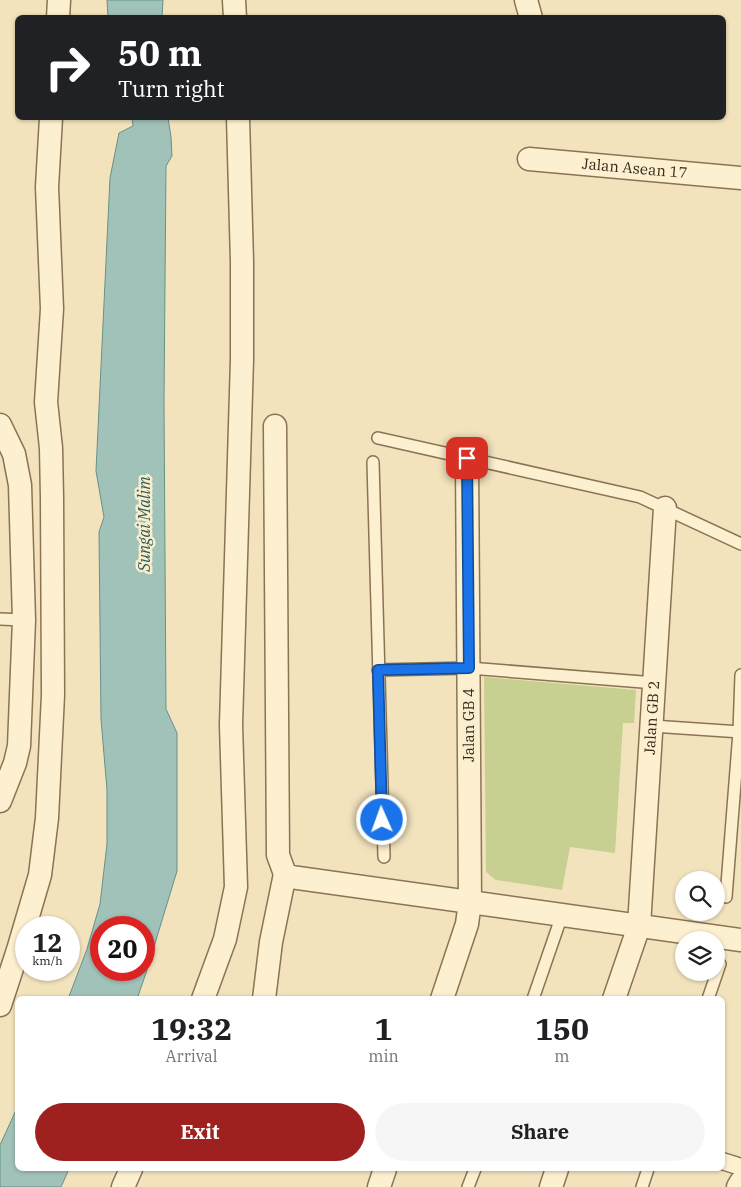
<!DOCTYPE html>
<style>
:root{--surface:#fff;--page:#f6f6f6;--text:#202124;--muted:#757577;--accent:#9f211f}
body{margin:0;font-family:"IBM Plex Serif",serif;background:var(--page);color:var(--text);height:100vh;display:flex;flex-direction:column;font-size:19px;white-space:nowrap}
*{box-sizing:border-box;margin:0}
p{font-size:16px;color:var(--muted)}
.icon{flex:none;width:28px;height:28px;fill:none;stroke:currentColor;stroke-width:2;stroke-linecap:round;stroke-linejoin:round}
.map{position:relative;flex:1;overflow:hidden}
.sheet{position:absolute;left:15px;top:996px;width:710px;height:175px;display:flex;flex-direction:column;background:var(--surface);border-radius:8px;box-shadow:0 1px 4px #0004}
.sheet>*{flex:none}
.guide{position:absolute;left:15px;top:15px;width:711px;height:105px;border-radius:8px;box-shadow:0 1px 4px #0004;background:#202124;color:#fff;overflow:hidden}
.buttons{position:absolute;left:675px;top:871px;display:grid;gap:10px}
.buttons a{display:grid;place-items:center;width:50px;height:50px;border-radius:50%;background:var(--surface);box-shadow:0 1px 4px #0004;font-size:25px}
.speed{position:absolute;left:15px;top:916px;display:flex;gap:10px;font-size:25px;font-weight:700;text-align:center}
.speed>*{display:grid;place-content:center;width:65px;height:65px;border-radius:50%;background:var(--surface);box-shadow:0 1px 4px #0004;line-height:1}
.speed small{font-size:12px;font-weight:400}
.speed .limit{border:8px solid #d22;background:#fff;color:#111}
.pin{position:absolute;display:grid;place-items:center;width:42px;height:42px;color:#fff;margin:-21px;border-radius:10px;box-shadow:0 2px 8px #0006}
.me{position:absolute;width:55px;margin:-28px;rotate:358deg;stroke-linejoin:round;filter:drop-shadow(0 0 4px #0008)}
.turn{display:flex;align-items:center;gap:18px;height:105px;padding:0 20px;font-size:22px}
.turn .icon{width:65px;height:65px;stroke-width:2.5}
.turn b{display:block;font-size:35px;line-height:42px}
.eta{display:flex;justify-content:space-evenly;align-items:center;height:85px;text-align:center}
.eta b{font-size:30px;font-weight:800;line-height:35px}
.cta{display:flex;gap:10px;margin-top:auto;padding:10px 20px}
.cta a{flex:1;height:58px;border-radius:30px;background:var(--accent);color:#fff;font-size:20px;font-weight:800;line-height:58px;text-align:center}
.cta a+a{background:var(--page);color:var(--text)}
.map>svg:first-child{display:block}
.green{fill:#c7d090}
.water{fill:#a1c2b9;stroke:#679188;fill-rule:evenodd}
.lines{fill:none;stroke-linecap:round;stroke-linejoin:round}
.service-casing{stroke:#8b7354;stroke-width:14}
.pedestrian-casing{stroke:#8b7354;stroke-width:19}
.minor-casing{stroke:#8b7354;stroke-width:25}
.service{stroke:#fcf0d0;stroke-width:11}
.pedestrian{stroke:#fcf0d0;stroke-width:16}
.minor{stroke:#fcf0d0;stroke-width:22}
.route-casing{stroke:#114b97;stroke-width:12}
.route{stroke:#1a73e8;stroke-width:9}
.labels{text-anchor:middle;stroke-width:5;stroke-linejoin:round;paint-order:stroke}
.street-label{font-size:15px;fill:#392a1b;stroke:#f8edcd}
.water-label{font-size:16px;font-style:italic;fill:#285a58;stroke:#f8edcd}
</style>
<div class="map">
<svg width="741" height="1187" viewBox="0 0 741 1187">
<rect width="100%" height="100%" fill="#f2e3bd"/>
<path class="green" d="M484 677 636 690 634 723H623L615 853 570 847 562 890 496 880 486 872Z"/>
<path class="water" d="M107 0H163L162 17H108Z
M132 118H168L171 137 172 156 166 166 164 402 166 709 177 733V871L146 973 137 999H68L87 949 100 904 107 844V790L101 719 99 532 104 517 96 471 110 178 119 133 133 126ZM101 928H144V970H101Z
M17 1108 18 1169H69L61 1187H0V1145Z"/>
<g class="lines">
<defs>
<path id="service" d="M378 438 640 497 741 544
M373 462 384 857
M0 619 24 620
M378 670 469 668 655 683
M652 726 741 732
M726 897 739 732 741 675
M533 999 562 915
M708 999 720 964
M468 1187 475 1169
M642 1187 648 1169"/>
<path id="pedestrian" d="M722 1161 741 1167"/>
<g id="minor">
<path d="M234 0 235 18"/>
<path d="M526 0 531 18"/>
<path d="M58 18 59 0"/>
<path id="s1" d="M529 159 741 178"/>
<path d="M0 425 14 454 20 485 24 620 19 746 15 763 0 801"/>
<path d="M275 426 278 855 285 874 291 877 741 940"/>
<path d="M203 999 225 939 236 887 231 725 242 359V262L238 118"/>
<path d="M264 999 271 942 285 874"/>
<path d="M442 999 467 924 470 902 467 458"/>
<path id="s2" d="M614 999 639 926 665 508"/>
<path d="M0 1005 18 950 40 875 47 818 53 695 52 498 51 448 46 402 52 309 47 187 51 118"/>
<path d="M123 1187 131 1169"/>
<path d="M379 1187 385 1169"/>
<path d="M551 1187 557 1169"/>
<path d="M738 1187 741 1182"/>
</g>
</defs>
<use href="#service" class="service-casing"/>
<use href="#pedestrian" class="pedestrian-casing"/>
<use href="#minor" class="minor-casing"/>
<use href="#service" class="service"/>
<use href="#pedestrian" class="pedestrian"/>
<use href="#minor" class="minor"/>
</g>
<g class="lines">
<defs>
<path id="route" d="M382 820 378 670 469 668 467 458"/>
</defs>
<use href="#route" class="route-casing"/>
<use href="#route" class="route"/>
</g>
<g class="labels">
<g class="street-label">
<text dy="5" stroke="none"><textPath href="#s1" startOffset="106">Jalan Asean 17</textPath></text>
<text dy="5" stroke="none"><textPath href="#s2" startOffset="286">Jalan GB 2</textPath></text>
<text transform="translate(469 725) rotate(-90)" y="5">Jalan GB 4</text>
</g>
<g class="water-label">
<text transform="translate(144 524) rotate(-90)" y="6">Sungai Malim</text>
</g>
</g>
</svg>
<div class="buttons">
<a><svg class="icon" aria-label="search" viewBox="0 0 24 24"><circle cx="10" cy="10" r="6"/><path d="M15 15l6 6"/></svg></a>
<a><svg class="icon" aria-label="layers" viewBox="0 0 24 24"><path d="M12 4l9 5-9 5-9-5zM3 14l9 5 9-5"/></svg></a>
</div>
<div class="speed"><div>12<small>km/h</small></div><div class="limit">20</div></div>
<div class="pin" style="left:467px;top:458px;background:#d93025"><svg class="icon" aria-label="arrive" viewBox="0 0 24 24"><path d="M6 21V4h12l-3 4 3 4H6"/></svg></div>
<svg class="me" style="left:382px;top:820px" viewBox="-20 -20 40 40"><circle r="17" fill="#1a73e8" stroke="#fff" stroke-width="3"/><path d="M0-11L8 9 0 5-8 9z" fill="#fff"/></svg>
<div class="guide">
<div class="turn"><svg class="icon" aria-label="right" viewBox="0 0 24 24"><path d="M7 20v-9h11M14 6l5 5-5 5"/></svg><div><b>50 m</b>Turn right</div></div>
</div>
<section class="sheet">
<div class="eta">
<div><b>19:32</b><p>Arrival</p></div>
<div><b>1</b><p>min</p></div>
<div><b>150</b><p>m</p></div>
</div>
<div class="cta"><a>Exit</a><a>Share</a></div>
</section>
</div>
